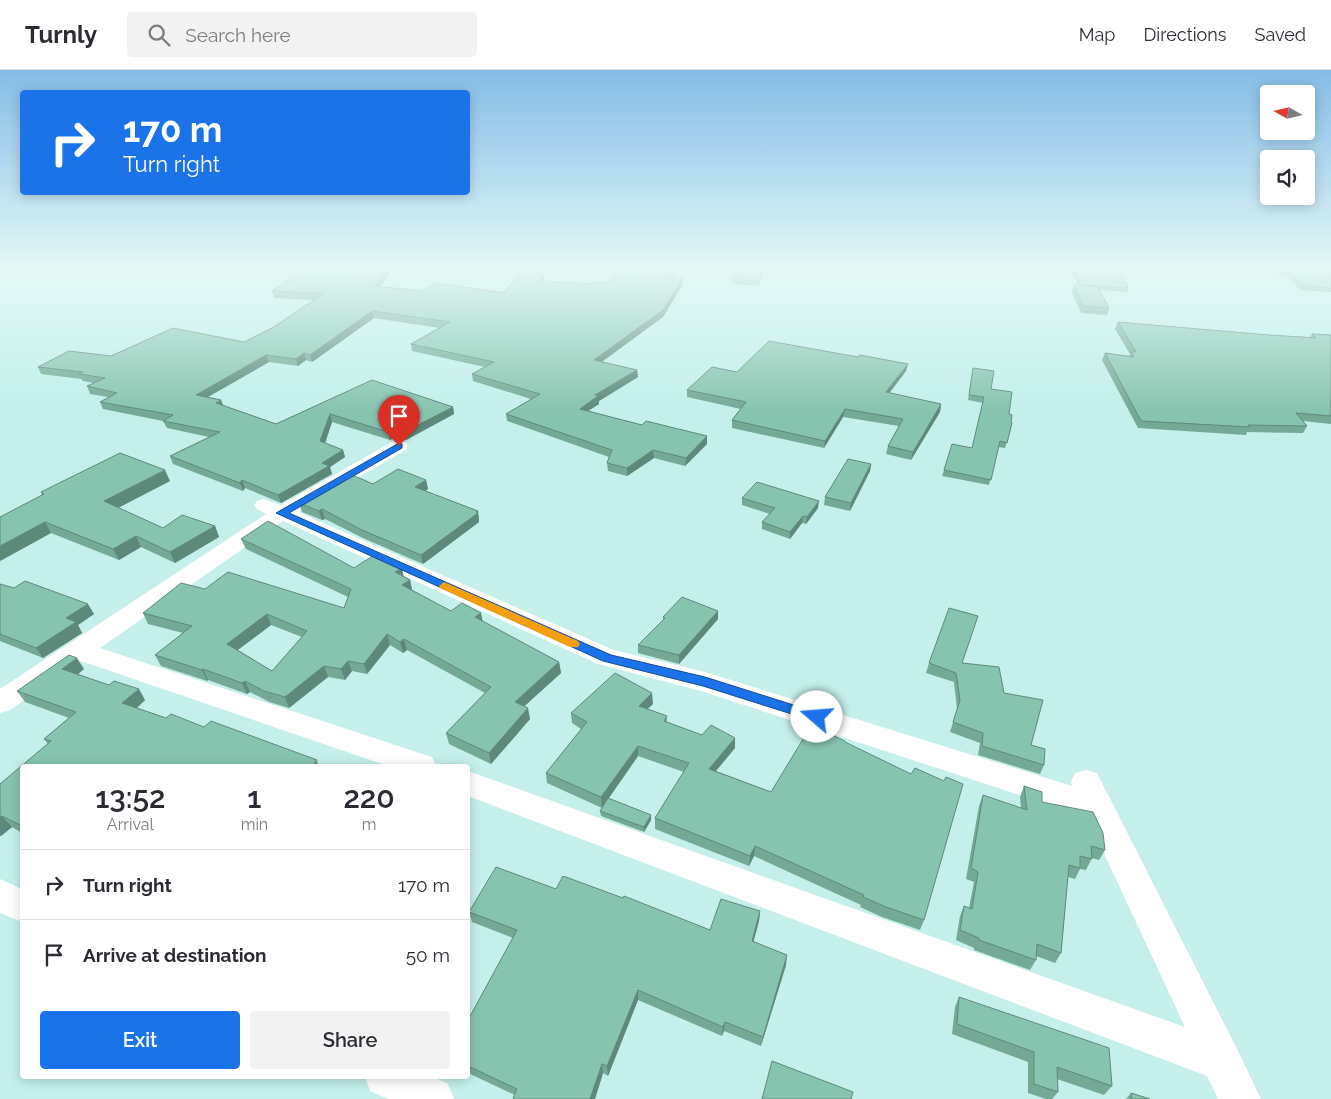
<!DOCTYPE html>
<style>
:root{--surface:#fff;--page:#f2f2f3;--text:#2b2b33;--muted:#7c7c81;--line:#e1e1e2;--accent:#1a73e8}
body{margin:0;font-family:Raleway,sans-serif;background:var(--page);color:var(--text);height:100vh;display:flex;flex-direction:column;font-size:19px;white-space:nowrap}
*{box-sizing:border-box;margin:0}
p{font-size:16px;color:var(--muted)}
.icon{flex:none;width:28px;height:28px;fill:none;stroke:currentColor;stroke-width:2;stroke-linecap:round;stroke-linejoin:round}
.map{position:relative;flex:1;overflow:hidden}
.drawer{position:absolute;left:20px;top:694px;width:450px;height:315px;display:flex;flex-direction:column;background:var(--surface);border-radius:5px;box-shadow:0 2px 12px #0003}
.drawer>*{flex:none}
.hud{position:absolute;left:20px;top:20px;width:450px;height:105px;border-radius:5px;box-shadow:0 2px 12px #0003;background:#1a73e8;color:#fff;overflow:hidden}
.needle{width:32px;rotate:278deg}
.fabs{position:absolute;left:1260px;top:15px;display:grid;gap:10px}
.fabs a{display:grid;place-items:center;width:55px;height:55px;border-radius:5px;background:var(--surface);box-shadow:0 2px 12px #0003;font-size:25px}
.pin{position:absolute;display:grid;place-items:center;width:42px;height:42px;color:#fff;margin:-51px -21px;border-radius:50% 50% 50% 0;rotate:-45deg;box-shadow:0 0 5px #0007}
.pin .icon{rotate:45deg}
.me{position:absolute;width:55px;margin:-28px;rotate:288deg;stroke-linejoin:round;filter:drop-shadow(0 0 4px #0008)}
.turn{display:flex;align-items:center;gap:18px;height:105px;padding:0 20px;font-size:22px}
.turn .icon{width:65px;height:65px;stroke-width:2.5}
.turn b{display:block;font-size:35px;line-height:42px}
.eta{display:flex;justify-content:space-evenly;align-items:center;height:85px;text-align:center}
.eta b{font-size:30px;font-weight:600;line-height:35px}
.action{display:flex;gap:10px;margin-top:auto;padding:10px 20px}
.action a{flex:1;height:58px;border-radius:5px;background:var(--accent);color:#fff;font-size:20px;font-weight:600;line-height:58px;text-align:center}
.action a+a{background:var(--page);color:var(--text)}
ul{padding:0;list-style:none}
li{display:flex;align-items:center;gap:15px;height:70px;padding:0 20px;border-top:1px solid var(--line)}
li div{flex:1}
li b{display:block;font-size:19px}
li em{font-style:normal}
header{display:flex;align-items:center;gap:30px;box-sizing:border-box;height:70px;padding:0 25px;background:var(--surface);border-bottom:1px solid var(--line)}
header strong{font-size:24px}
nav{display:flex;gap:28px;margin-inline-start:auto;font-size:18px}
.search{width:350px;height:45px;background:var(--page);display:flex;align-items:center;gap:12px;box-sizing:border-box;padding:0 18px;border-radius:5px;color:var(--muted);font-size:19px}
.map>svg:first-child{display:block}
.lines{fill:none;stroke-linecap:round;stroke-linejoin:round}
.street{fill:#fff;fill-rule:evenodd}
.wall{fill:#74a996;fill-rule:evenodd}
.shaded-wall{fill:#5e897a}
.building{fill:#87c4af;stroke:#5e897a;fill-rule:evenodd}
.route{fill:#1a73e8;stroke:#114b97}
.slow{fill:#f59e0b}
</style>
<header>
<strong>Turnly</strong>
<div class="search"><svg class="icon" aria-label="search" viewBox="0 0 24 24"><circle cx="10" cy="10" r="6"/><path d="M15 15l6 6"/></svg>Search here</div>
<nav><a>Map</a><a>Directions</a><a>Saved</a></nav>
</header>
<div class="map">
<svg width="1331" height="1029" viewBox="0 0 1331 1029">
<rect width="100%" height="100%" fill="#c4efeb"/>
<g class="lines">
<path class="street" d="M399 370 406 372 408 376 406 380 298 442 614 580 705 602 1072 716 1071 712 1075 703 1086 700 1097 703 1236 977 1261 1029H1218L1207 1006 468 726V701L1185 957 1087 747 701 621 598 594 283 451 100 578 432 687 436 696H388L81 591 10 640 0 643V619L266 444 257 439 254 435 257 431 264 429 281 435 392 372Z
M0 809 22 819V852L0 843Z
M365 1006H431L448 1014 454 1029H388L370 1021Z"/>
</g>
<path class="wall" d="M354 197H389L390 203 381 217 422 221 504 223 544 205 545 211 592 214 608 213 617 197H677L672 207 683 214 663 247 602 292 637 300 638 307 599 331V334L588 341 642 355 707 366V374L685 396 654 388 627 406 608 401 607 393 609 387 507 351 506 344 531 329 473 311 472 304 485 297 412 281 411 274 440 258 374 248 312 292 306 290 298 296 269 292 208 327 221 330 223 335 276 354 372 310 453 337 454 344 406 370 394 368 390 370 332 352 325 373 343 380 345 387 330 397 332 404 281 433 245 418 243 421 173 394 170 386 209 367 167 358 163 351 103 339 100 332 108 327 90 324 87 316 94 313 83 311 81 309 41 304 38 297 111 286 244 272 272 258 314 230 274 228 272 221Z
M902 197H976L978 200 977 204 902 200Z
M1068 197H1109L1129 218 1128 222 1099 220 1109 238 1107 245 1081 243 1072 222 1074 215 1079 216Z
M1268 197H1331V222L1300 220 1288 207 1276 206Z
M765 198 759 216 732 214V209Z
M1118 252 1269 265 1310 267 1312 264 1331 265V354L1303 351 1307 356 1303 363 1247 362 1246 365 1138 358 1102 290 1105 283 1129 286 1130 284 1115 259Z
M973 298 991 319 1009 344 1011 353H1012L1005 378 998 377 989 415 942 406 944 400 972 378 983 333 968 330Z
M906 301 889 323 941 334 940 342 911 390 886 384 888 376 899 356 843 347 824 378 732 358V350L741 339 687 327V320L737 302Z
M871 394 870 401 850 441 824 435 825 427Z
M426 410 428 419 425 421 478 441 479 452 423 494 365 469 325 449 322 450 302 442 299 433 373 414Z
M170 411 118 438 163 458 215 456 219 467 175 493 141 477 119 490 51 463 0 491 42 425 41 422Z
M742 428 818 438 806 454 802 453 790 469 762 459V452L770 444 742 435Z
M241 469 354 498 404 507 410 510 412 520 451 541 483 552 559 592 561 603 524 636 530 649 491 694 449 674 446 663 485 623 407 580 403 583 390 575 367 604 352 601 345 610 328 607 289 638 269 632 250 622 247 624 208 610 207 611 161 596 155 585 183 563 148 554 143 543 205 519 344 538 348 527 246 479ZM271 555 302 567 272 601 238 580Z
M0 514 94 544 78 555 82 563 43 588 0 571Z
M663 547 718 549 679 594 638 583V575L663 550Z
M929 593H962L1004 623 1031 675 1044 695 1040 704 978 685 980 673 950 662 957 639 954 612 926 603Z
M84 599 78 604 145 630 137 638 166 648 204 657 317 690 318 695 22 696V763L12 757 1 766H0V714L48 674 44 669 69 648 25 632 17 621Z
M653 634 647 639 667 646V652L702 665 735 668V678L716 701 771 722 845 673 924 850 920 860 882 847 860 837 861 835 754 786 749 796 655 759V748L684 702 638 686 608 729 651 745V750L644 762 601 746 600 741 606 731 602 738 547 713 546 703 581 659 572 653 571 643Z
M1024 716 1042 732 1105 780 1099 790 1092 788 1086 800 1080 799 1075 809 1068 807 1061 883 1055 893 1036 886V890L1030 900 974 880V878L956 870 960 846 964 836 969 838 974 812 966 809 979 736 983 725 1021 738 1020 727Z
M556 819 710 860 760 841 759 851 753 872 786 895 761 976 724 961 722 966 638 930 608 1006 603 1003 595 1029H514L515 1025 468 1003V950L513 868 472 852 469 842Z
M959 927 1112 1016 1104 1025 1057 1009 1058 1022 1052 1029H1046L1028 1023V992L952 964 955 937Z
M1131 1023 1150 1029H1126Z"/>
<path class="shaded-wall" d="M389 197 390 203 376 222 375 216Z
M674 197H677L670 213V207Z
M764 197H765V198L759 216V211Z
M544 205 545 211H540Z
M683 208V214L663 247 594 297V290Z
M372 241 374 248 312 292 310 285Z
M304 283 306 290 298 296 296 289Z
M266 285 269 292 199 332 196 325Z
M908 294 906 301 884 330 886 322Z
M637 300 638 307 599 331V334L580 346V339L595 325Z
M221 330 224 338 216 333Z
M941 334 940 342 911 390 913 382Z
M453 337 454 344 406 370 404 362Z
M845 339 843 347 824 378 825 371Z
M330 344 332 352 323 379 320 371Z
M392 360 394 368 390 370 388 362Z
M707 366V374L685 396 686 388Z
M343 380 345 387 330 397 332 404 281 433 278 425 322 393Z
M653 380 654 388 627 406V398Z
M871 394 870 401 850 441 851 433Z
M165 400 170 411 110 442 104 431Z
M242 410 245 418 243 421 240 413Z
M426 410 428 419 417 426 415 417Z
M819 431 818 438 806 454 807 447Z
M322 439 325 449 322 450 319 441Z
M478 441 479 452 423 494 421 485Z
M803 446 802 453 790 469V462Z
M45 452 51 463 0 491V476Z
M215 456 219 467 175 493 170 482Z
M136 466 141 477 119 490 113 479Z
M402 498 404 508 395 502Z
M410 510 412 520 404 526 402 515Z
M88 534 94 544 78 555 82 563 43 588 36 578 66 548Z
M718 541V549L679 594V585Z
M481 543 483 553 475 547Z
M267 544 271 555 232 584 227 574Z
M387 564 390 575 367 604 364 594Z
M404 569 407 580 403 583 400 572Z
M77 588 84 599 70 611 62 599Z
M348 591 352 601 345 610 341 599Z
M559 592 561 603 517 643 515 632Z
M324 596 328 607 289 638 285 627Z
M203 599 208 610 207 611 202 600Z
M245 611 250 622 247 624 242 613Z
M139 619 145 630 129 645 122 633Z
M652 623 653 634 640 646 639 636Z
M528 638 530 649 491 694 489 683Z
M735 668V678L709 709V699Z
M638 676V686L602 738 601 727Z
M651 745V750L644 762V757Z
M2 746 12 757 1 766 0 765V747Z
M755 776 754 786 749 796 750 786Z
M760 841 759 851 751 881 752 871Z
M787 885 786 895 761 976 763 967Z
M638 920V930L608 1006 607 996Z
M725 952 724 961 722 966 723 957Z
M602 994 603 1003 595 1029H590Z"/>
<path class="building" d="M308 197H389L375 216 422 221 436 213 504 223 519 203 544 205 540 211 592 214 594 212 608 213 617 197H674L670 207 683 208 663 240 594 290 637 300 595 325 598 326 580 339 642 355 646 351 707 366 686 388 653 380 627 398 607 393 612 380 506 344 540 324 472 304 494 292 411 274 450 252 372 241 310 285 304 283 296 289 266 285 196 325 221 330 216 333 276 354 372 310 453 337 404 362 392 360 388 362 330 344 320 371 343 380 322 393 329 396 278 425 242 410 240 413 170 386 220 362 163 351 173 345 100 332 117 323 87 316 105 308 79 304 83 302 38 297 69 281 111 286 173 258 244 272 272 258 323 224 272 221Z
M737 197H764L759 211 732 209Z
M903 197H976L978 200Z
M1071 197H1109L1111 198 1117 199 1129 218 1081 215Z
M1274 197H1331V218L1302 215 1290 202 1278 201Z
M1074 215 1098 217 1109 238 1083 236Z
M1118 252 1269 265 1316 268 1312 264 1331 265V346L1296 343 1307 356 1248 355 1250 357 1141 351 1105 283 1134 287 1131 282H1136Z
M769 271 858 287 860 285 908 294 886 322 941 334 913 382 888 376 903 349 845 339 825 371 732 350 746 332 687 320 712 297 737 302Z
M973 298 994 301 991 319 1012 322 1009 344 1012 345 1011 353H1012L1007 373 1000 371 991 410 944 400 952 374 972 378 984 327 969 325Z
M120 383 165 400 104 431 163 458 182 445 215 456 170 482 136 466 113 479 45 452 0 476V447L44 424 41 422Z
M848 389 871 394 851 433 825 427Z
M398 399 426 410 415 417 478 441 476 442 478 443 421 485 362 460 322 439 319 441 299 433 350 404 373 414Z
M757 412 819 431 807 447 803 446 790 462 762 452 775 438 742 428Z
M268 451 354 498 374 485 402 498 395 502 410 510 402 515 451 541 462 533 481 543 475 547 559 592 515 632 528 638 489 683 446 663 491 617 404 569 400 572 387 564 364 594 348 591 341 599 324 596 285 627 264 621 245 611 242 613 203 599 202 600 155 585 192 556 143 543 181 513 205 519 228 502 344 538 351 519 241 469ZM267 544 307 561 272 601 227 574Z
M25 511 88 534 66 548 76 552 36 578 0 564V514L14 518Z
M682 527 718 541 679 585 638 575 665 548 663 547Z
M949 538 978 546 962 593 999 597 1004 623 1043 630 1031 675 1045 679 1044 695 982 676 983 663 953 652 960 630 956 603 929 593Z
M69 585 77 588 62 599 109 615 114 611 139 619 122 633 166 648 171 644 204 657 211 651 317 690 314 693 323 696H22V756L2 746 0 747V714L51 671 44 669 76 642 17 621Z
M615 603 652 623 639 636 667 646 664 651 702 665 711 655 735 668 709 699 771 722 811 656 845 671V672L911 704 915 698 944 711 946 707 963 714 924 850 886 837 863 827 864 825 755 776 750 786 655 748 689 693 638 676 601 727 546 703 587 652 571 643Z
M1024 716 1042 722V732L1093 742 1103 763 1105 780 1091 776 1092 789 1080 786V798L1069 795 1061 883 1037 874 1036 890 979 870V868L960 860 964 836 972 839 978 802 971 798 983 725 1027 740Z
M608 728 651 745 644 757 600 741Z
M496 797 556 819 563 806 623 828 624 826 710 860 721 829 760 841 752 871 787 885 763 967 725 952 723 957 638 920 607 996 602 994 590 1029H515L513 1028 517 1019 468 996V950L517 860 469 842Z
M959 927 1109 978 1112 1016 1057 997 1058 1022 1034 1014V982L957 954Z
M772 991 853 1022 851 1029H762Z
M1131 1023 1150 1029H1132Z"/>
<linearGradient id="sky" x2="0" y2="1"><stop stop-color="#84bce6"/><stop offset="0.58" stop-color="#e4f8f6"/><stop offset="1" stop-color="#e4f8f6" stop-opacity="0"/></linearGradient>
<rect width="1331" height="341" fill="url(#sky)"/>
<path class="route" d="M399 373 402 374V378L289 443 611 585 705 607 822 644 824 647 822 651 817 652 703 616 603 591 276 443Z"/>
<path class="slow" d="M444 512 578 571 580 574 578 577H570L440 518 439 516Z"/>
</svg>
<div class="fabs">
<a><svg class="needle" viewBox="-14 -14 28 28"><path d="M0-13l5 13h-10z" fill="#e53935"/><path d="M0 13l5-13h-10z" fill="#7c7c81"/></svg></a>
<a><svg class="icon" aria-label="sound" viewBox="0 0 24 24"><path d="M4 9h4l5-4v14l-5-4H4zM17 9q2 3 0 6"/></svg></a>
</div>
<div class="pin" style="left:399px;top:376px;background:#d93025"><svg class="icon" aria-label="arrive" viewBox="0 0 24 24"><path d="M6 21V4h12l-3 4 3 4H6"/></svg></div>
<svg class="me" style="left:817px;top:647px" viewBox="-20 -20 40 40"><circle r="19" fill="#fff"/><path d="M0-13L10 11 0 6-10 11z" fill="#1a73e8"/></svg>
<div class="hud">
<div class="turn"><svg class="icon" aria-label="right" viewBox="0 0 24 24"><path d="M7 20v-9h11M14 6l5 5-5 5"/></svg><div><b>170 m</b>Turn right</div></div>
</div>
<section class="drawer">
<div class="eta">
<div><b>13:52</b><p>Arrival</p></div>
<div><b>1</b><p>min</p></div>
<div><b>220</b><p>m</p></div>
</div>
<ul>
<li><svg class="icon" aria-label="right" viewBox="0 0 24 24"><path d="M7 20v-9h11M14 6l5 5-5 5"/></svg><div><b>Turn right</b></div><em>170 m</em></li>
<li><svg class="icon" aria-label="arrive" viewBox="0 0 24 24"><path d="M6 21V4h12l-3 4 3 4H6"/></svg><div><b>Arrive at destination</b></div><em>50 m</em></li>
</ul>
<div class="action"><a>Exit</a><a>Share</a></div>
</section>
</div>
